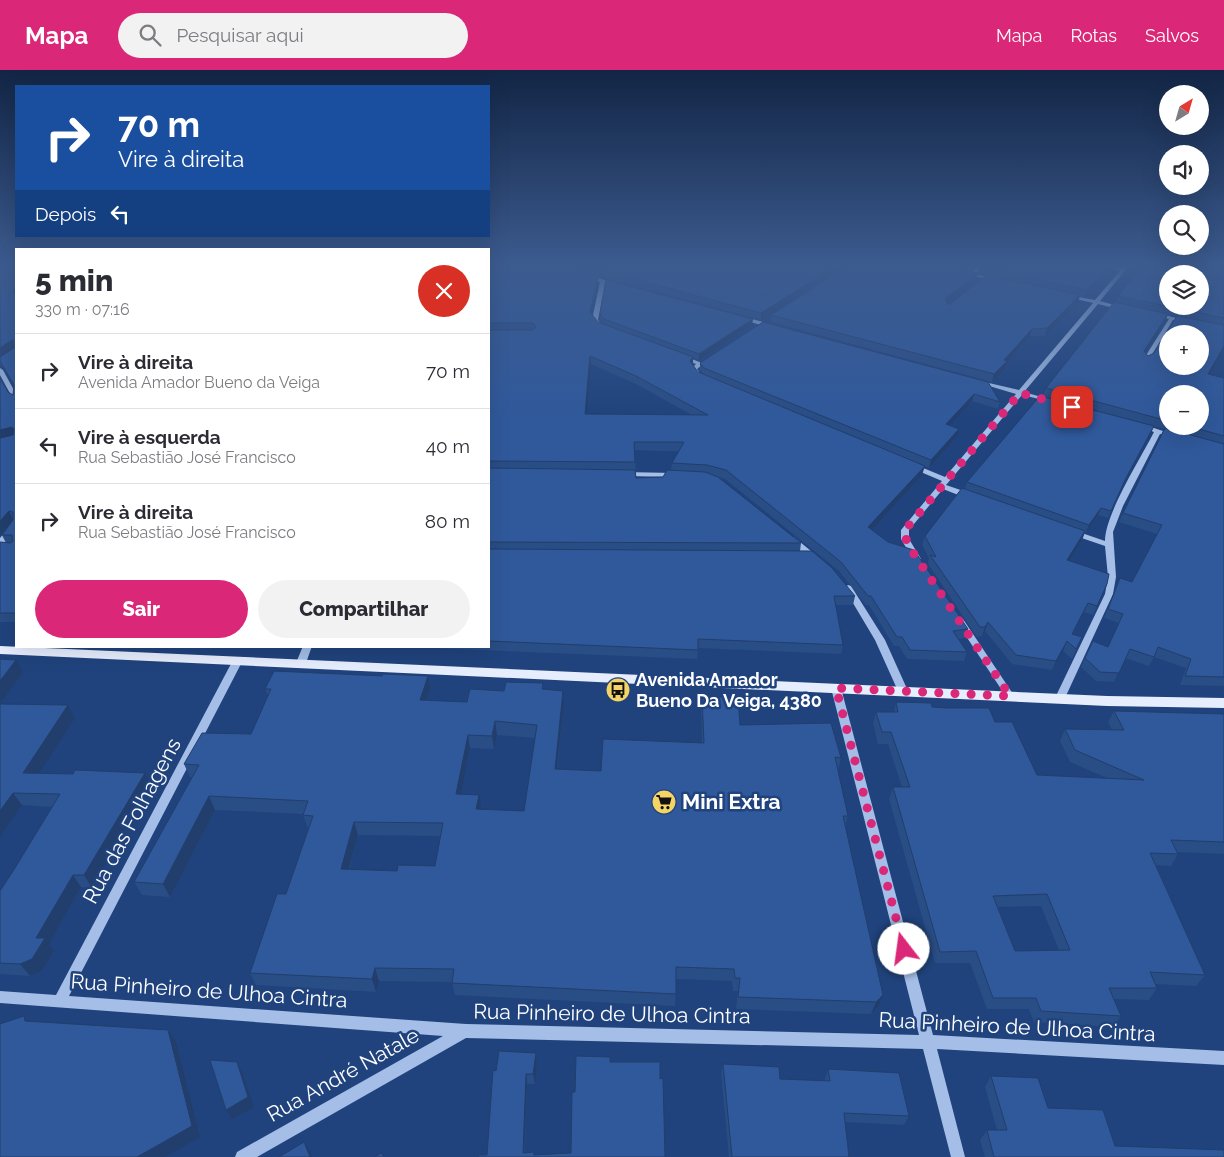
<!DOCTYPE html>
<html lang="pt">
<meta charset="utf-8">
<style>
:root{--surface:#fff;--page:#f2f2f3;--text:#2b2b33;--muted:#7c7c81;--line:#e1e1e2;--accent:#db2777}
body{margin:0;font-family:Raleway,sans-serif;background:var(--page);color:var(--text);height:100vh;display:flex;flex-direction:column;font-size:19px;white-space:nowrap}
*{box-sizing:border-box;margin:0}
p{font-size:16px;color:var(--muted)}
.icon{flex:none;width:28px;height:28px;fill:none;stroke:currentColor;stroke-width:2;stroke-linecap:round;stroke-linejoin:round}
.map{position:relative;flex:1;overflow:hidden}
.panel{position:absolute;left:15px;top:178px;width:475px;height:400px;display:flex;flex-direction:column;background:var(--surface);border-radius:0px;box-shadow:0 5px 20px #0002}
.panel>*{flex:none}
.guide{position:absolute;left:15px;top:15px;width:475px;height:152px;border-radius:0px;box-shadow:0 5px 20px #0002;background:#1a4fa0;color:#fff;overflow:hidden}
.needle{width:32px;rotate:37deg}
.buttons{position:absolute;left:1159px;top:15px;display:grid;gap:10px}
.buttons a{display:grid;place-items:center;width:50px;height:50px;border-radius:50%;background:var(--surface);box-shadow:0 5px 20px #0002;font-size:25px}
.pin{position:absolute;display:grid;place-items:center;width:42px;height:42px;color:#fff;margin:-21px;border-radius:10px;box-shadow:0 2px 8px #0006}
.me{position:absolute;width:55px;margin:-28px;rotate:345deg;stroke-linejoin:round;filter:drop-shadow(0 0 4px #0008)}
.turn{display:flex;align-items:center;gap:18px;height:105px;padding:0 20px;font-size:22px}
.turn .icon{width:65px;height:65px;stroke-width:2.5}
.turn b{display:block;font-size:35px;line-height:42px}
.then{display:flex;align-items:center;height:48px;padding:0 20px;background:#0003;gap:10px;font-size:19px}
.round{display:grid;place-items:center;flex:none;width:52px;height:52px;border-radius:26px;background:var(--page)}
.head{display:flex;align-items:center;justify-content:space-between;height:85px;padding:0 20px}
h1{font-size:30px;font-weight:800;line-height:38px}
.button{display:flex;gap:10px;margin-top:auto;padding:10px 20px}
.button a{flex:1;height:58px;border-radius:30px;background:var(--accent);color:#fff;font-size:20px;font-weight:800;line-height:58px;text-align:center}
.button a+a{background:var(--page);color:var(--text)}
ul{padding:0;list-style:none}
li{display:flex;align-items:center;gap:15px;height:75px;padding:0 20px;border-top:1px solid var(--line)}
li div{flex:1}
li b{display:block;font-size:19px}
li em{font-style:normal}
header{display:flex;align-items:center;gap:30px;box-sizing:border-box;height:70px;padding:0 25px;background:var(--accent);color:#fff}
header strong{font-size:24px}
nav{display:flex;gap:28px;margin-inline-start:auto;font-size:18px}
.search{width:350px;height:45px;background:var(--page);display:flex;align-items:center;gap:12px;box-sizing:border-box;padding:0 18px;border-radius:28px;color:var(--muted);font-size:19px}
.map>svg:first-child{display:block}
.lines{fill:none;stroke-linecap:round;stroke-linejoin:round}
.minor{fill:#a4bee7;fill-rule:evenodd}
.major{fill:#e6edfd;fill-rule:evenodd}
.wall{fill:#294d85;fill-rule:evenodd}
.shaded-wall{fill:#223e6c}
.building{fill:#30599b;stroke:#223e6c;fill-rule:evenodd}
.route{stroke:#db2777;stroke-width:9;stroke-dasharray:0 16.2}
.labels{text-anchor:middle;stroke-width:5;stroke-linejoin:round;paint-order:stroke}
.poi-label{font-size:18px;font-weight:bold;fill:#fff;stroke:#20437d;text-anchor:start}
.near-poi-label{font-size:21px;font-weight:bold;fill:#fff;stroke:#20437d;text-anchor:start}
.near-street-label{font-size:21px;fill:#fff;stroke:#20437d}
</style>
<header>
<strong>Mapa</strong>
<div class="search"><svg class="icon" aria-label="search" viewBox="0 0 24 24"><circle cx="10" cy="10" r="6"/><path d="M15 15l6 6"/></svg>Pesquisar aqui</div>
<nav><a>Mapa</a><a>Rotas</a><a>Salvos</a></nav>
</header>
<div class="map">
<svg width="1224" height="1087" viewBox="0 0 1224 1087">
<rect width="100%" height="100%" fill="#20437d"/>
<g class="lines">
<path class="minor" d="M571 197H575L579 202 620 215 617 217 605 213 598 250 605 258 604 259H600L592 250 600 212 575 204Z
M978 197H983L975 204 997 209V211L964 204 966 203H970Z
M1107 197 1122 198 1124 197H1128L1100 231 1125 238 1122 240 1098 234 1024 322 1052 330V332L1022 325 946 415 972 424V428H966L943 419 909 460V469L921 489 917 491H914L901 469V460L942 411 909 397 910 395H916L945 407 1016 324 976 312V310L1019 320 1093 233 1067 227V225L1095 230 1120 201Z
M1157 243 1188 251 1185 253 1173 250 1148 291H1144L1143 290 1169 249 1155 246V244Z
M741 246 774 255 775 256 772 258 739 249 738 248Z
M680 286H684L702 293V295L697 299 702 306 701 307H697L691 299 696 294 680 288Z
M0 298 3 300 16 324V331L13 329 0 305Z
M1142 354 1175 365 1172 367 1160 364 1123 436 1113 462 1116 507 1113 524 1065 628 1063 630H1057L1055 628 1105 524 1108 507 1105 476 1070 464 1069 462 1073 460 1105 471C1105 444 1141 388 1154 362L1140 357 1139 356Z
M622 402 675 403 679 405 675 407 625 406 621 404Z
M13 452H16V459L3 475H0V468Z
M788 467H794L817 486 818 488 817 490H811L788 471 787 469Z
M848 515 851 516 885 570 908 621 906 623H900L898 621 875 570 844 518Z
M960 548 963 549 1013 624 1015 626 1013 628H1007L956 551Z
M303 576H312L306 593 301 596 296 593Z
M238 587 243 590 69 926 466 954 919 965 831 618 833 616H839L841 618 933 965 1224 981V995L937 979 965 1087H951L923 979 466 968 257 1087H235L237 1082 443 966 0 933V921L56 925 233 590Z"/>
<path class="major" d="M0 576 1107 626 1224 628V638L1107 636 0 584Z"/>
</g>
<path class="wall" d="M0 197H16V552H0V472L6 473 2 465 13 450 0 465 8 322 13 325 14 316 5 299 1 296 0 294Z
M489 197 574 199 598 213 591 244 598 252 604 254 600 249V244L752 255 699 290 693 288 692 295 698 302 703 304 700 299V293L763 252 1000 332 998 339 972 331 949 356 959 359 957 366 929 398 829 357 922 405 871 460 968 559 965 568 958 569 967 582 964 591 907 589 899 576H894L869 535H866L839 501 725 409 711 405 801 473 800 481 855 526 853 535H835L843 575 841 584 698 578 697 589 383 576H489ZM591 294 636 314 692 345 586 344ZM635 380 661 381H679L672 393 671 400 663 407 636 408Z
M577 197H843L761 250 606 208 580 200Z
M846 197H975L969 201 976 210 947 233 949 235 987 206 978 204 980 197 1110 200 1083 227 1080 226 1078 232 1045 266H1030L1007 292 1005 299 992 312 771 252V245Z
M1224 197V278L1209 304 1224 308V616L1180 615 1186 598 1154 587 1149 596 1125 588 1114 612 1096 611 1081 597 1093 571 1108 577 1119 553 1104 548 1116 517 1120 508 1132 512 1157 464 1119 452 1164 359 1043 326 1046 318 1116 233 1118 226ZM1168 244 1177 246 1154 283 1148 286 1145 283 1165 251ZM1168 324 1200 356H1168Z
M1151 363 1123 415 1108 448 1098 445 1086 462H1085L1082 470 1069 491 1107 514 1093 545 1084 542 1073 564 1082 567 1072 589 1063 581 1052 600 1012 594 985 561 982 566 977 567 928 494 929 488 922 475 925 466 965 419 967 412Z
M0 589 23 603 0 634 75 648 39 703 151 716 92 818 81 817 49 874 54 881 42 901 30 906 0 904V821L15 798 52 737 22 735 0 767Z
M543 613V620L563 621 564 634 557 699 601 701 702 673 701 640 702 626 740 655 841 688 838 701 848 746 845 756 878 937 871 944 736 939 738 921H733L732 911 676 909 675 936 455 925 452 912 379 911 376 922 256 915 250 903 286 824 308 759 303 745 304 744 215 740 170 827 142 825 134 812 192 707H190L184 694 251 664 268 626 265 619H430L426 630 467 632 504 621ZM497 665 535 668 524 741 481 739 460 724 470 678 494 679ZM358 765 441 766 435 796 397 801 349 800Z
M896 632 932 637 995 652 1037 705 1107 708 1070 692 1060 671 1065 659 1112 660 1108 652 1114 641 1224 644V784L1177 782 1178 784 1171 796 1156 795 1205 905 1196 916 1155 914 1157 918 1149 930 1114 929 1121 946 1113 957 1034 952 1029 939H987L970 893H935L889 729 893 717H902L888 674H878L873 653 876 642H894ZM1041 836 1059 880 1015 881 998 837Z
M536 983 537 994 535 1014H527L525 1083 535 1085 571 1083 575 1022 610 992 660 1009 665 1087 487 1085 496 1001Z
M723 994 780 1009 825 1011V1009L828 999 909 1046 904 1055 845 1052 849 1087H729L721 1003Z
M991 1006 1115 1076 1224 1087H985L980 1070 987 1060H997L985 1017Z"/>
<path class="shaded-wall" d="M834 197H843L761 250V243Z
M970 197H975L969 202Z
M1109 197H1111L1110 200 1083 227 1086 220Z
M978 203 976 210 945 236 946 228Z
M598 206V213L590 250V242Z
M14 217 16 222V230L13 223Z
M1080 225 1078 232 1045 266 1047 258Z
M1168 244 1165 251 1141 289 1144 281Z
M753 249 752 255 699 290V284Z
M1032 259 1030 266 1007 292 1005 299 992 312 994 304 1004 290Z
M12 270 15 277 0 288V278Z
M1224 276V278L1205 312 1208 304Z
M590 286 591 294 586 352 585 344Z
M693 287V295L690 291Z
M974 324 972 331 944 362 946 354Z
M1154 356 1151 363 1123 415 1108 448 1126 408Z
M12 357 16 365 0 369V360Z
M959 359 957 366 929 398 931 390Z
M925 396 922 405 866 466 868 457Z
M1101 438 1098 445 1086 462 1089 455Z
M9 441 13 450 0 465V451Z
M1085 461 1082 470 1064 499 1067 490Z
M1088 533 1084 542 1068 573 1072 564Z
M988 552 985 561 982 566 985 557Z
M1067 571 1063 581 1052 600 1056 591Z
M16 590 23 603 0 634V611Z
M428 606 430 619 422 643 420 630Z
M563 621 564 634 555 712V699Z
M68 635 75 648 31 716 23 703Z
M495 651 497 665 494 679 492 666Z
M468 665 470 678 458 737 456 724Z
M145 703 151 716 92 818 84 805Z
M13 723 22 735 0 767V741Z
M479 725 481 738 478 752 476 739Z
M209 726 215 740 170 827 163 814Z
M354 752 358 765 345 812 341 799Z
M73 805 81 817 49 874 54 881 42 901 30 906 20 894 36 868Z
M375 898 379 911 376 922 372 909Z
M883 925 878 937 871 944 876 932Z
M168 960 176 972 200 1067 165 1087H137Z
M536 983 537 994 535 1014 533 1004Z
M237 992 242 1002 254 1037 232 1049 226 1040Z
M526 1004 527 1014 524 1087 523 1083Z
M304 1072 310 1082 312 1087H310Z"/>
<path class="building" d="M0 197H16V217H14L13 223 16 224V543H0V472L11 473 13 471 12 465H2L13 450V442L9 441 0 451V368L13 365 14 359 12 357 0 360V308L8 322 13 325 14 315 0 291V287L14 278V270H12L0 278Z
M489 197H573L574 199 598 206 590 242 598 252 693 287 690 291 698 302 925 396 868 457 888 472 914 480 968 559 953 561 967 582 910 580 902 567H897L871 526H868L841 492 726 400 707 395 672 393 684 372H634L635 392 489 391V260H532L536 257 533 253H489ZM590 286 636 306 708 345 585 344Z
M590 197H834L761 243Z
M846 197H948L978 203 946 228V232L949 235 987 205 1080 225 1047 258 1032 259 1004 290 1007 291 994 304 771 245Z
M980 197H1109L1086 220Z
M1142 197H1224V248L1118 226ZM1168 204H1200V236H1168Z
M606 210 753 249 699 284 604 249 600 244Z
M1114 232 1168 244 1144 281 1148 286 1154 283 1177 246 1224 255V276L1208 304 1224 308V366L1188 356H1200V324H1168V351L1046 318ZM1168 264H1200V296H1168Z
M763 252 988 312 1000 332 974 324 946 354 959 359 931 390 704 298 700 293Z
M1040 326 1154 356 1126 408 1111 441 1101 438 1089 455 967 412Z
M1165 358 1224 374V607L1185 606 1191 589 1158 577 1154 587 1130 579 1119 603 1100 602 1085 588 1093 571 1108 577 1123 544 1108 539 1120 508 1132 512 1162 455 1123 443Z
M489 398 635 400 636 408 663 407 667 400 705 402 718 407 801 473 489 472Z
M962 418 1085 461 1067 490 1109 504 1107 514 1097 536 1088 533 1072 564 1082 567 1076 579 1067 571 1056 591 1016 585 988 552 985 557H980L930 485 936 487 925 466Z
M489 479 812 481 832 498 855 526H834L843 575 698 569V580L489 571Z
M0 589 16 590 0 611Z
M274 601 382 606 383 604 428 606 420 630 467 632 470 619 504 621 506 612 543 613 542 619 563 621 555 699 601 701 603 669 704 673 702 626 738 628 740 655 831 653 841 688 835 687 848 746H843L883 925 876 932 738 927 740 908H735L734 899 676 897V924L452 913 454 899 375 898 372 909 250 903 277 824H286L313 746 303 745 308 731 209 726 163 814 134 812 199 695 184 694 202 663 251 664 271 619H265ZM495 651 537 655 524 741 476 739 479 725 456 724 468 665 492 666ZM354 752 443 753 435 796 398 795 397 801 341 799Z
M896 632 931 633 932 637 946 638H989L995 652H1012L1037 705 1144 710 1075 680 1065 659 1124 660 1114 641 1224 644V772L1171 770 1178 784 1150 783 1205 905 1150 902 1157 918H1109L1121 946 1041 941 1036 928H993L976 881 940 882 893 717H910L891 662H882L876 642H898ZM1047 824 1070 880 1015 881 993 826Z
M0 634 68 635 23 703 73 704 75 700 145 703 84 805H73L36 868H45L32 889 20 894 0 893V821L15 798 60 724 13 723 0 741Z
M24 946 25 951 168 960 192 1056 137 1087H0V954Z
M499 981 536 983 533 1004H526L523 1083 534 1082V1085L571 1083 572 1022H575L576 986 610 987V992H660V1009L663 1008 665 1087H478V1085H487L493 1000 496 1001Z
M210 990 237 992 248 1027 226 1040Z
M723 994 779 997 780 1009 830 1011 828 999 899 1003 909 1046 844 1043 849 1087H732Z
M991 1006 1038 1008 1048 1038 1103 1040 1115 1076 1224 1080V1087H994L987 1060H1007Z
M304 1072 310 1087H279Z
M381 1083 384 1087H375Z"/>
<linearGradient id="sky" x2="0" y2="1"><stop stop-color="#122545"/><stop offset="0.56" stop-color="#3c5b8f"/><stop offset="1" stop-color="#3c5b8f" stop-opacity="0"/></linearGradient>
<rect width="1224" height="349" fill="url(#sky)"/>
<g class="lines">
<path class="route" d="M904 879 836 618 1010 626 912 481 906 469 905 460 1020 323 1072 337"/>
</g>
<defs>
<symbol id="bus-disc" viewBox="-11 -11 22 22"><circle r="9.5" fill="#f4d465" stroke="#20437d"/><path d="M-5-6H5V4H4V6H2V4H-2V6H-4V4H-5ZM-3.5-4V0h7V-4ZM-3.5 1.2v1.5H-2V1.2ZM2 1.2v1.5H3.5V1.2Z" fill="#111"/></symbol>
<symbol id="supermarket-disc" viewBox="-11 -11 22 22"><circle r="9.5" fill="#f4d465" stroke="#20437d"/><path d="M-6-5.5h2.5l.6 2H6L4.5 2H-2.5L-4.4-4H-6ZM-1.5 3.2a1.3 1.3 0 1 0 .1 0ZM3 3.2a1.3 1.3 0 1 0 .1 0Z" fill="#111"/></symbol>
</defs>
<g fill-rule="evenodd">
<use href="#bus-disc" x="604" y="606" width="28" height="28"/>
<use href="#supermarket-disc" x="650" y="718" width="28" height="28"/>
</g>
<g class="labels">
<g class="poi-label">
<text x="636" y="616">Avenida Amador<tspan x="636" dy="21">Bueno Da Veiga, 4380</tspan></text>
</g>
<g class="near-poi-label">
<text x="682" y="739">Mini Extra</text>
</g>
<g class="near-street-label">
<text transform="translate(132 751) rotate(-62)" y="7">Rua das Folhagens</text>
<text transform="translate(209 921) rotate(4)" y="7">Rua Pinheiro de Ulhoa Cintra</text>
<text transform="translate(612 944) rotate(1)" y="7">Rua Pinheiro de Ulhoa Cintra</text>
<text transform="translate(1017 957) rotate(3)" y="7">Rua Pinheiro de Ulhoa Cintra</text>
<text transform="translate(343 1005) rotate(-29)" y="7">Rua André Natale</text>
</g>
</g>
</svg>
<div class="buttons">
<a><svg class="needle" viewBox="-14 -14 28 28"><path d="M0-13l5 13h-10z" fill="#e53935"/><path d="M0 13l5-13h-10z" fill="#7c7c81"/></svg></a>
<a><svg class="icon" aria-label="sound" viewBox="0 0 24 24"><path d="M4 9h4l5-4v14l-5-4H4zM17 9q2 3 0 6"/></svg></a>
<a><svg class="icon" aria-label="search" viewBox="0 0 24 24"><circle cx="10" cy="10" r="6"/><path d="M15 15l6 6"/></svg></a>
<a><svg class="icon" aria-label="layers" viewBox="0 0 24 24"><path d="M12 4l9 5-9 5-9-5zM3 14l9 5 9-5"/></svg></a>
<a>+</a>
<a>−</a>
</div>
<div class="pin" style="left:1072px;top:337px;background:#d93025"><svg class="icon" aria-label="arrive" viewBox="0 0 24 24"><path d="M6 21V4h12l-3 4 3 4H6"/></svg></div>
<svg class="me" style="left:904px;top:879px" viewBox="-20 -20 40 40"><circle r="19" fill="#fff"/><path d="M0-13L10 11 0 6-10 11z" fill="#db2777"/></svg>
<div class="guide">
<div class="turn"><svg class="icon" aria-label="right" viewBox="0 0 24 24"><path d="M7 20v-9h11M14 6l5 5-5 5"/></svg><div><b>70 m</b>Vire à direita</div></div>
<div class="then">Depois<svg class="icon" aria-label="left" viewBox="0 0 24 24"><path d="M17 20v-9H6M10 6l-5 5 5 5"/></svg></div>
</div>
<section class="panel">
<div class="head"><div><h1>5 min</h1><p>330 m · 07:16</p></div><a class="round" style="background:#d93025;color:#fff"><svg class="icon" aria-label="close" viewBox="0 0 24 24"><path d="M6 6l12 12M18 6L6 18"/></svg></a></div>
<ul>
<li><svg class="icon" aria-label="right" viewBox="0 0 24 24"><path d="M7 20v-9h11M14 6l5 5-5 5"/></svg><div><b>Vire à direita</b><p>Avenida Amador Bueno da Veiga</p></div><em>70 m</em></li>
<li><svg class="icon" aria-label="left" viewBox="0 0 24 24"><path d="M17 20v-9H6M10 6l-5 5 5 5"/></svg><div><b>Vire à esquerda</b><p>Rua Sebastião José Francisco</p></div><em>40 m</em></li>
<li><svg class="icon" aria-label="right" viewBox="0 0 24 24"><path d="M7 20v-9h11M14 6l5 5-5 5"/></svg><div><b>Vire à direita</b><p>Rua Sebastião José Francisco</p></div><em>80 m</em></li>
</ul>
<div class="button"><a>Sair</a><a>Compartilhar</a></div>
</section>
</div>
